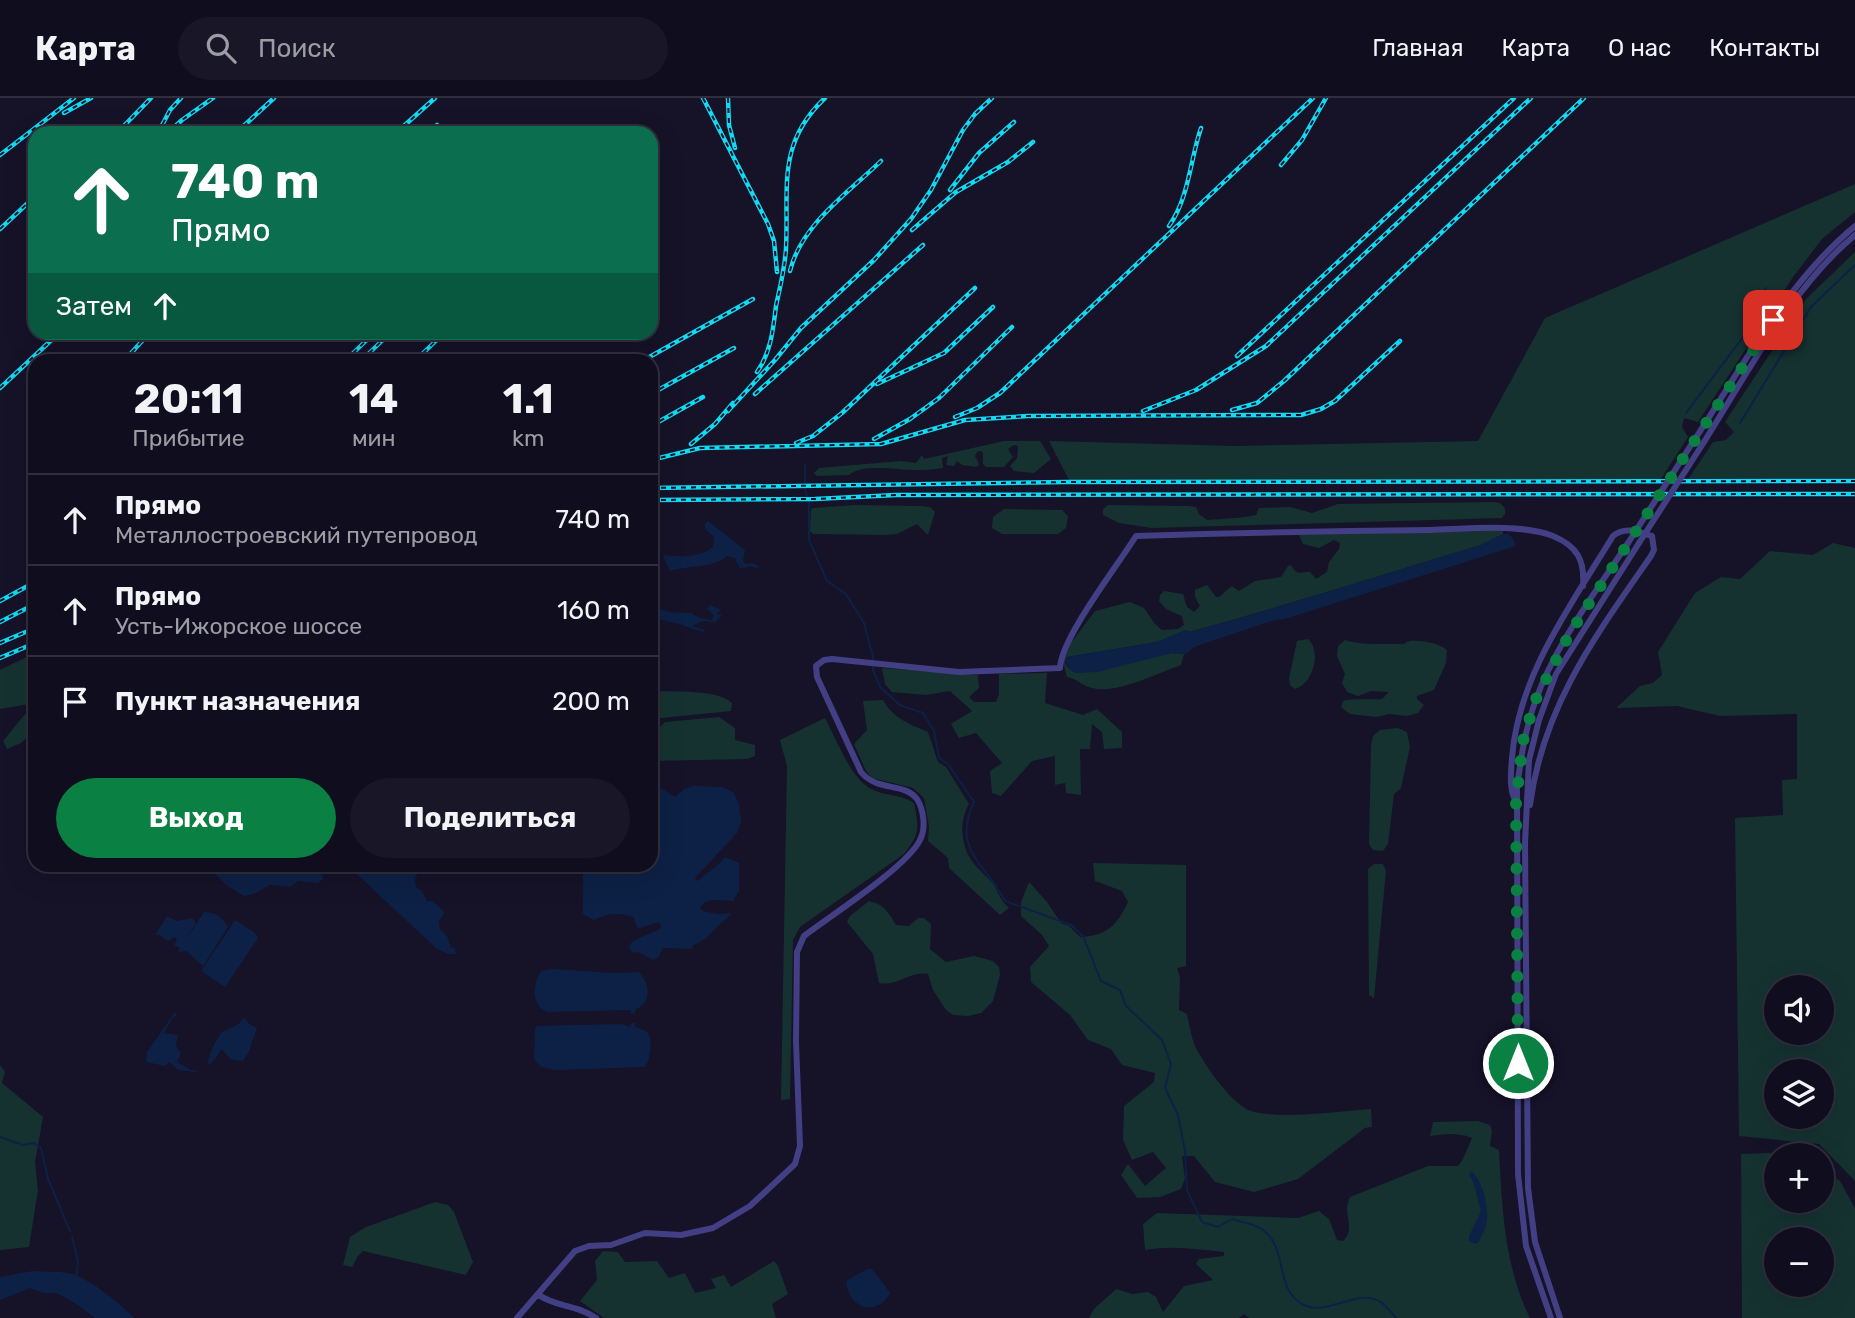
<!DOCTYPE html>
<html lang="ru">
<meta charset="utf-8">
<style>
:root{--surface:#100e1e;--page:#191727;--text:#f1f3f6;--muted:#9c9ca4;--line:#302e3c;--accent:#0b8043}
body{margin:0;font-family:Rubik,sans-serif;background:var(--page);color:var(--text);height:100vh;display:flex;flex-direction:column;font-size:26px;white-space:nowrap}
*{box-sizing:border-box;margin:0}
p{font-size:23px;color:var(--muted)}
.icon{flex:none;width:38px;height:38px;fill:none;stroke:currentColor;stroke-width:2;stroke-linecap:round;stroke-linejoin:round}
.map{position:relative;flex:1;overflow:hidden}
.sheet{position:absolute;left:28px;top:256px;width:630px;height:518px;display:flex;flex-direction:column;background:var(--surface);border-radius:21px;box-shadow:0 7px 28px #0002,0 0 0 2px var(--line)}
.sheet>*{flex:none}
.banner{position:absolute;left:28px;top:28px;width:630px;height:214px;border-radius:21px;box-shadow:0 7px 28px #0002,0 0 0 2px var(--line);background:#0b6e4f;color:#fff;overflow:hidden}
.controls{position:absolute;left:1764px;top:877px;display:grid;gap:14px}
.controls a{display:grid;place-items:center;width:70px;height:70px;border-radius:50%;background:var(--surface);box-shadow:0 7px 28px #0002,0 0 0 2px var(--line);font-size:35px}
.pin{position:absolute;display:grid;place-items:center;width:60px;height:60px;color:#fff;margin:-30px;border-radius:14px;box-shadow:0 4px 10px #0006}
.me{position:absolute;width:77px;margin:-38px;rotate:0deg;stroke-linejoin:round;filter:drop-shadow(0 0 5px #0008)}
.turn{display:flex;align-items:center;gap:24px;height:147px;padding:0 28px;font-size:32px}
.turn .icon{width:91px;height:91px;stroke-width:2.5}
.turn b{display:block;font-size:49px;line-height:60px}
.then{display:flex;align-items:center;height:66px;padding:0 28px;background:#0003;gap:14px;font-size:26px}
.eta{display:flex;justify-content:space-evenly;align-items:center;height:119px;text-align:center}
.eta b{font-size:42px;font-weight:700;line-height:49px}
.button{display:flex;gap:14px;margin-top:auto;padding:14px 28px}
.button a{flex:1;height:80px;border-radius:42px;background:var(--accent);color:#fff;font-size:28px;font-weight:700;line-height:80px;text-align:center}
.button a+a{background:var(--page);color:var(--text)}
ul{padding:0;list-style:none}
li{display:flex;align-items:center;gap:21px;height:91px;padding:0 28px;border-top:2px solid var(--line)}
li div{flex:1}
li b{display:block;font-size:26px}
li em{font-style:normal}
header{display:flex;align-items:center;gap:42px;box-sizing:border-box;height:98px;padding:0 35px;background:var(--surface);border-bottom:2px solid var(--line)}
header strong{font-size:33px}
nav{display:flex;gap:38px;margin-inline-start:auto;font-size:24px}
.search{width:490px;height:63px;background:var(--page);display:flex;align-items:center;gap:18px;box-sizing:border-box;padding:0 24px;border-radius:38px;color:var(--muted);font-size:26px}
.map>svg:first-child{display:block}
.green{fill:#153231;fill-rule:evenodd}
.water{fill:#0d2146}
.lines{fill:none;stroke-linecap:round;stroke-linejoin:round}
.stream{stroke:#0d2146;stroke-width:2}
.minor{stroke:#423f85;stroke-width:6}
.rail-casing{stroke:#10dbf4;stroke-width:4.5}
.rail{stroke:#161228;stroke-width:2;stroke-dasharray:5;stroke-linecap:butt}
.minor-bridge{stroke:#423f85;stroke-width:6}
.route{stroke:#0b8043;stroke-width:12;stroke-dasharray:0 21.6}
</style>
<header>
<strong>Карта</strong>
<div class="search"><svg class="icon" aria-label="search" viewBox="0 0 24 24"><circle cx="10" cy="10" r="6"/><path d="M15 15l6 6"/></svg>Поиск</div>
<nav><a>Главная</a><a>Карта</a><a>О нас</a><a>Контакты</a></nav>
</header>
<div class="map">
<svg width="1855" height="1220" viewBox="0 0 1855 1220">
<rect width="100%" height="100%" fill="#161228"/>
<path class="green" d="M1855 86V114L1822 141 1793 179 1698 324 1684 320 1682 329 1688 339 1661 381 1069 382 1049 343 1235 348 1478 343 1545 220Z
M1855 154V380H1689L1713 344 1726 342 1734 334 1725 324 1806 201Z
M1004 343H1040L1051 361 1034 375 1014 373 1010 368 1017 360 1018 348 1014 347 1008 351 1013 359 1004 369H986L983 366V355L981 353 977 354 975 358 979 366 977 369 962 367 957 363 954 368 946 367 948 358 942 360 943 370C936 371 928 372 920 372 903 373 862 364 849 377L817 378 814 375 819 370 901 363 916 365 922 357 924 361Z
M1493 404 1500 405 1505 410V416L1502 420 1152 430 1119 425 1103 417V411L1108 407 1188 408 1196 409 1199 416 1207 422C1223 421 1241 420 1256 417L1259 410 1290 409 1312 415 1338 406Z
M854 407 921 408 930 409 935 414 928 437 917 426 897 436 886 437 813 436 810 433 811 412 813 410Z
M1004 411 1062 412 1068 418 1066 430 1058 436H1002L992 430 993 419Z
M1498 431 1503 433V436L1481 447C1383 476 1286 508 1189 534L1186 532 1157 544 1067 559 1065 565 1069 571 1078 575 1172 555 1184 556 1181 567C1158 575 1115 597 1092 590 1083 588 1077 581 1067 579L1063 564 1071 545 1095 513 1130 504 1144 510 1155 526 1162 532 1178 531 1184 527 1182 518 1166 511 1159 503 1160 497 1164 493 1183 496 1187 509 1194 514 1200 508 1195 499V492L1207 487 1216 499H1219L1232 488 1239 493 1255 483 1281 479 1288 468 1291 467C1297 478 1300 474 1310 474L1316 481 1327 474 1329 464 1339 451 1340 445 1334 442 1319 450 1303 446 1299 437Z
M1833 445 1855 450V1083L1819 1046 1739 1038 1735 720 1783 717 1782 682 1797 681V616L1720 618 1677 608 1616 610 1640 588 1653 585 1662 577 1658 554 1695 495 1721 479 1740 481 1770 453 1813 457ZM1776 889H1822V934H1776ZM1776 973H1822V1018H1776Z
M1308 541C1322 554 1313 586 1295 591L1290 587 1289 580 1297 543Z
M1345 542C1359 547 1384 546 1400 546 1406 547 1404 544 1410 543 1421 542 1438 545 1447 552L1446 565 1434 592 1417 598V601L1424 607 1418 615 1407 618 1389 616 1377 619 1350 616 1341 609 1343 603C1349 600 1373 602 1382 601L1389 594 1371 593 1358 598 1347 594 1342 585 1345 576 1337 558 1338 548Z
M35 555V605L0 611V572Z
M882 570 978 577 979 590 969 599 974 604H996L999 596V576L1047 575 1045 605 1083 617 1097 611 1122 634V650L1104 651 1102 634 1092 626 1090 651H1080L1081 697 1066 695 1065 685 1055 687V658L1032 663 1001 698 992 695 990 673 1002 665 976 635 959 640 951 626 972 613 950 593 926 597 892 594 885 586Z
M651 593C672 594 718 591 732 605L731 613 651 621Z
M883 602C893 620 909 626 928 634L938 664 946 669 969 706C958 724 961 751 975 767 981 774 989 780 994 787 999 796 1001 803 1009 810L1000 817 949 770 948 760 928 743 929 729 924 700 913 690 872 680 866 673 854 646 867 632 863 603Z
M35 615V632L21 645 7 651 3 643 25 616Z
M719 619 735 630V642L755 647V658L747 661 651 663V638L665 624Z
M825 620C836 640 851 681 871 691 885 698 901 696 914 705 919 730 920 736 904 756L800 829 793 842 790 1001 781 1002 787 668 780 642Z
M1398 630 1407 634 1410 649 1401 690 1394 696 1388 746 1383 753 1373 752 1369 746 1371 648 1373 638 1380 632Z
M1093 765 1186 767V868L1177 870 1180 879 1179 912 1187 916C1189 926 1191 938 1195 948 1204 966 1232 1007 1251 1013 1278 1022 1341 1013 1371 1011L1372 1029 1365 1030 1298 1081 1254 1094 1215 1084 1194 1058H1182L1185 1081 1181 1091 1160 1099 1137 1100 1121 1077 1128 1066 1145 1088 1166 1070 1153 1054 1132 1062 1123 1042 1124 1008 1154 984 1155 975 1122 967 1111 951 1088 942 1070 917 1031 884 1030 869 1049 848 1042 837 1021 818V804L1029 784 1047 804 1061 825 1069 828 1080 839C1106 838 1117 828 1128 804L1122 793 1095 783Z
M1374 766H1383L1386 773 1374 900 1369 897 1368 771Z
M869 803C884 806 889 815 896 827L909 828 918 820H924L931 826 930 851 946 864 974 858 993 863 999 869 1000 877 993 903 981 915 968 918 953 917 946 912 933 892 928 876C911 872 897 889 879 885L873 856 847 824 850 818Z
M0 967 5 974 2 985 43 1019 35 1064 38 1092 29 1149 0 1152Z
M1478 1023 1490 1027 1492 1033 1490 1048 1499 1052C1502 1108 1504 1168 1530 1220H1249L1244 1216 1239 1220H1089L1094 1211 1116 1191 1132 1196 1148 1194 1156 1199 1163 1214 1184 1188 1213 1182 1196 1166 1199 1161 1224 1158V1154C1197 1151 1172 1147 1145 1152L1143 1126 1157 1115 1298 1120 1319 1113 1329 1121 1337 1142 1343 1143C1357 1129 1341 1117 1350 1099L1428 1068H1458L1463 1061 1472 1040C1458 1034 1445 1036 1430 1038L1433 1024Z
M1767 1055 1812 1057H1776V1102H1822V1065L1829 1076 1840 1083 1855 1110V1220H1742L1741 1056ZM1776 1141H1822V1186H1776Z
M435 1104 448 1107 454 1114 473 1164 466 1177 363 1153 358 1158 352 1169 343 1167 350 1139 366 1129Z
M603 1153 618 1154 625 1164 657 1163 669 1180 685 1175 695 1195 716 1190 711 1181 724 1177 731 1189 774 1163 778 1168 788 1196 772 1206 776 1220H604L580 1203 597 1182 595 1163Z"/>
<path class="water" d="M708 423 745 452 743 463 746 466 752 465 759 468 758 470 749 468 740 471 735 460 727 458C711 471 689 467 670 473L663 459 665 457C681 459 699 460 713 449L714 439 705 431V426Z
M1503 436H1508L1513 440 1515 446 1513 449 1288 520 1268 524 1194 549 1186 556 1172 555 1098 574 1075 575 1069 571 1065 561 1073 558 1157 544 1186 532 1189 534C1287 508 1383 476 1481 447Z
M710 507 721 512 716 516 722 517 715 524 703 523 692 528 705 532 703 534 679 526 651 520V508L669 514 691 515 700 520 712 522 714 517 707 511Z
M651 687H656L675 699 684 691 693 688 723 689 734 695 739 706 741 724 737 735 695 780 697 783 717 768 725 759 739 765V793L733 803C722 803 706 798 700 810L703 813 717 816 731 815C727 822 723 823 718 828 709 838 706 842 693 847L692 851 663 850 659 859 653 862 638 854 634 855 630 852 629 847C638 838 650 837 661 830V826L658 824 640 830 637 829 633 819C619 814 607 815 594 822L583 816V767L651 766Z
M193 767H309L322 770 323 781 318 785 298 783 290 789 270 787 256 795 244 798 226 787 213 773 202 772Z
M347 767H420L415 782 416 789 422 793 427 803H432L443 812 444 816 439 823 440 831 447 838 451 850 454 849 456 856H448L436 850Z
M204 814C217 815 222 818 228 829L203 868 186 853 178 854 180 850 174 847 177 843 175 839 168 843 159 837H155L167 818 177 823 192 820 195 823V826L183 846Z
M235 822 254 834 258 840 225 889 201 873Z
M553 871 613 875 639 874C650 885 652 905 636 911L635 915 631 916V912L547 914C531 908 533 886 541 873Z
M175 914 177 918 173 919 164 935 178 937 176 948 181 955 177 964 189 971 197 973 196 974 178 972 169 964 165 968 146 964 147 954Z
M244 919 249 926 257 930 249 953 243 963 230 961 222 951 212 965 207 967C210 957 214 942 222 935 231 927 235 933 244 919Z
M631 925H635V929C638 930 645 932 647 934 654 941 650 962 645 969L556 972 541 969 534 961 535 932 537 928 621 926 630 929Z
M1471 1073C1483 1082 1488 1107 1487 1122 1486 1130 1482 1137 1479 1144L1475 1146 1469 1143V1138L1481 1113 1473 1083 1469 1077Z
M867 1171H872C878 1179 884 1186 890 1195 876 1220 848 1210 846 1183Z
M33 1173C44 1174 57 1173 68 1175 89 1179 119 1205 134 1220H95L78 1207 57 1195H43L30 1190 0 1202V1179Z"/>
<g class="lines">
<path class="stream" d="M1686 315 1767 207 1761 200 1766 190
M1740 325 1811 209 1855 167
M805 367V392L809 405V442L827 483 846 496 864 525 873 559V572L880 589 900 607 923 615 934 633 939 660 948 666 974 704C951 753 986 765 1005 803L1071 827 1083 838 1101 883 1120 892 1126 908 1162 942 1171 966 1165 990 1178 1017 1185 1053 1187 1092 1202 1124 1218 1129 1232 1121C1241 1124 1255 1126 1263 1132 1289 1152 1274 1190 1302 1206 1328 1220 1355 1189 1381 1204 1386 1208 1392 1215 1396 1220
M0 1039 23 1047 34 1045 41 1050 48 1081 70 1133
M72 1139 78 1163 76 1179"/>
<path class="minor" d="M1693 344C1742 270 1787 184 1855 128
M1704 344C1747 276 1793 188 1855 137
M1515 702C1509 689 1511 675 1512 660 1518 578 1571 507 1613 438 1625 428 1638 434 1652 438L1654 452 1651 458C1596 537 1543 608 1530 707
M539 1197C555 1209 576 1206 596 1220
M517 1220 575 1153 589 1148 611 1147 645 1135 681 1137 713 1130 750 1108 795 1066 800 1048 796 944 797 854 804 838C830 818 907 769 920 742 926 731 924 712 917 701 904 684 877 694 861 674L817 579 816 568 824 562 832 561 959 574 1060 570C1061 540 1118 467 1136 438 1234 435 1332 433 1430 432 1467 431 1519 425 1553 438 1577 448 1585 462 1583 488
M1551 1220 1526 1148 1518 1076 1517 689C1521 660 1525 632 1535 604 1555 547 1595 495 1628 445
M1560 1220 1535 1144 1528 1090 1525 746 1529 662 1539 622 1556 576 1639 445"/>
<defs>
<path id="rail" d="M703 0 768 126 774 143 777 174
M728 0 729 27 735 50
M64 15 91 0
M117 35 151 0
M158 35 170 12 181 0
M168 35 182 22 213 0
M236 35 274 0
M396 35 435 0
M428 35 437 27
M651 53 653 50
M0 57 74 0
M1281 67 1302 42 1326 0
M950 92 979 55 1014 24
M1169 128C1189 100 1190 62 1201 30
M0 131 30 103
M912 132 956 94 1008 64 1033 44
M790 173C801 127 849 94 881 63
M1237 258 1514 0
M125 262 150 234
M346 262 375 234
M362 262 391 234
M416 262 445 234
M644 262 753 201
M757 274C771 254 773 232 776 208 780 189 785 170 786 150 789 90 776 46 825 0
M877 286 944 255 993 209
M0 290 60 234
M651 296 734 250
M755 296 923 147
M1232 312 1257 305 1284 283 1584 0
M728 313 775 262 801 230 874 162 911 121 931 92 963 32 975 16 992 0
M1143 313 1196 292 1266 248 1531 0
M955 319 977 310 1000 295 1313 0
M651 328 703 299
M874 341 910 321 939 300 1012 229
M796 345 813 338 842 315 975 190
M691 346 715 326 733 305
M651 362 700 350 881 346 965 322 1028 318 1301 317 1321 311 1335 303 1400 243
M651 390 1066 384 1855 383
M651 402 815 401 896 397 1855 396
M0 503 35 484
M0 524 35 506
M0 545 35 530
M0 560 35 545"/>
</defs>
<use href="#rail" class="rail-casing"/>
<use href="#rail" class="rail"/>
<path class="minor-bridge" d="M1628 445 1693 344
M1639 445 1704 344"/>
</g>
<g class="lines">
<path class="route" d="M1518 965 1516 704 1523 643 1535 603 1570 535 1773 222"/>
</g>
</svg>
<div class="controls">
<a><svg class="icon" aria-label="sound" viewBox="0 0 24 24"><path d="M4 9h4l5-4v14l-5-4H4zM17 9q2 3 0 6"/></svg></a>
<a><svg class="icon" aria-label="layers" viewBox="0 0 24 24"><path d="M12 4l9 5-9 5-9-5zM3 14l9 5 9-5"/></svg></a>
<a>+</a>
<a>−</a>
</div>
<div class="pin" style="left:1773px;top:222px;background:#d93025"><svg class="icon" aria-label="arrive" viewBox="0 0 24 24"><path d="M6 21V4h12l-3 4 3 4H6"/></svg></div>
<svg class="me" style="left:1518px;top:965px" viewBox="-20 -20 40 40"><circle r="17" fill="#0b8043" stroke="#fff" stroke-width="3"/><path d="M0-11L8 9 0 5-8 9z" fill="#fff"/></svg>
<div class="banner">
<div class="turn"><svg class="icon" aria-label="ahead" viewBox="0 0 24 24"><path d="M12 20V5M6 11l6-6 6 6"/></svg><div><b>740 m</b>Прямо</div></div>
<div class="then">Затем<svg class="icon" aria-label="ahead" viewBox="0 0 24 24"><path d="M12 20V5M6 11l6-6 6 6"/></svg></div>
</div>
<section class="sheet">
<div class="eta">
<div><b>20:11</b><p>Прибытие</p></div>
<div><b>14</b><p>мин</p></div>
<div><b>1.1</b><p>km</p></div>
</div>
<ul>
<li><svg class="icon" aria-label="ahead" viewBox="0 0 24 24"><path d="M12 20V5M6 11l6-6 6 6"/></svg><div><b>Прямо</b><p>Металлостроевский путепровод</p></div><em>740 m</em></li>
<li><svg class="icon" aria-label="ahead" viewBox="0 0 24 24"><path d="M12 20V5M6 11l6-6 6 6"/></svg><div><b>Прямо</b><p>Усть-Ижорское шоссе</p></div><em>160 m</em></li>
<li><svg class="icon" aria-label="arrive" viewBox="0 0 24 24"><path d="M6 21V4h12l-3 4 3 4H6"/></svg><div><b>Пункт назначения</b></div><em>200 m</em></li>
</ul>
<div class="button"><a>Выход</a><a>Поделиться</a></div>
</section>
</div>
